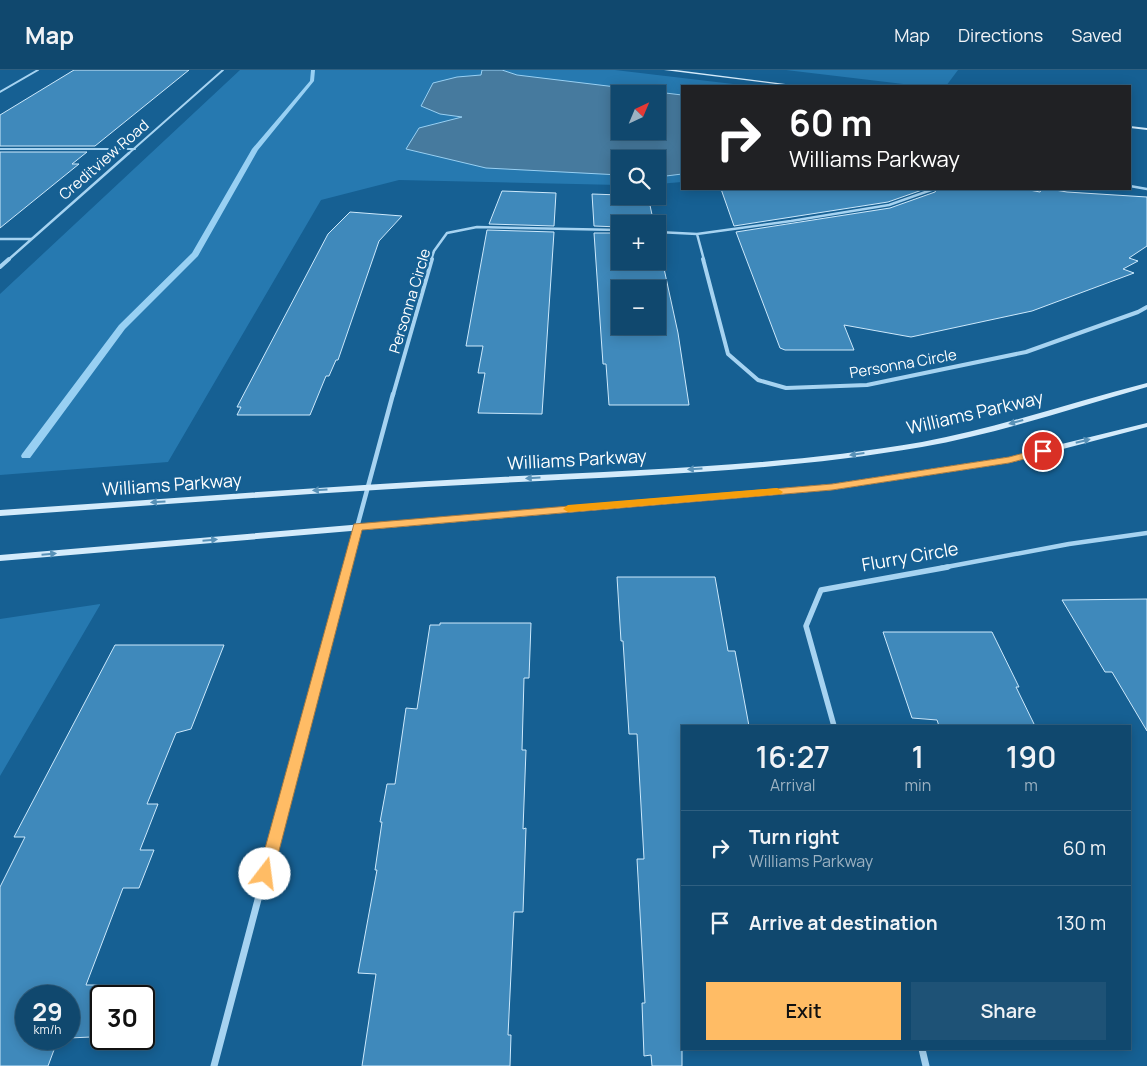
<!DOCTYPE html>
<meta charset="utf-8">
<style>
:root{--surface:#10486e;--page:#1e5276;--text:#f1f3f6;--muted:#9cb2c2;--line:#306081;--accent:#ffbc65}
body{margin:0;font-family:Manrope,sans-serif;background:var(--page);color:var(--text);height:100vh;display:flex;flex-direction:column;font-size:19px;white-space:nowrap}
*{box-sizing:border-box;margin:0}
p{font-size:16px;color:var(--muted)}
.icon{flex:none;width:28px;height:28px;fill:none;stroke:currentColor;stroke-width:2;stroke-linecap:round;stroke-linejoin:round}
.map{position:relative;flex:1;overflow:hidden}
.details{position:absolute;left:681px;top:655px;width:450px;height:325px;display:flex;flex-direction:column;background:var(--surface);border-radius:0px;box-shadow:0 2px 12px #0003,0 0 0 1px var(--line)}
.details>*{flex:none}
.top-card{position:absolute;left:681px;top:15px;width:450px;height:105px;border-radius:0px;box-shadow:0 2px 12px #0003,0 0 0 1px var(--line);background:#202124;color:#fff;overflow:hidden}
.needle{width:32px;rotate:44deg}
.tools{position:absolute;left:611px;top:15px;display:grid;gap:10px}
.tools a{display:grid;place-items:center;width:55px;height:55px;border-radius:0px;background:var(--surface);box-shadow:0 2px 12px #0003,0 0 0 1px var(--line);font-size:25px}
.speed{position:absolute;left:15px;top:915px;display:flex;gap:10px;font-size:25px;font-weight:700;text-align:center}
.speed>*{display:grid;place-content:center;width:65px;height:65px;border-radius:50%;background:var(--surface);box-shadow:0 2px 12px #0003,0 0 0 1px var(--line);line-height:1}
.speed small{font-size:12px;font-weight:400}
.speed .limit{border:2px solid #111;border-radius:8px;background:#fff;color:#111}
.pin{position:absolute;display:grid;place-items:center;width:42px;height:42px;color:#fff;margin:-21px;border:2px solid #fff;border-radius:50%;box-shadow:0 1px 5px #0007}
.me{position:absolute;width:55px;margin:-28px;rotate:15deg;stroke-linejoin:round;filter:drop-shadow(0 0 4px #0008)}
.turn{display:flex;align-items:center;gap:18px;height:105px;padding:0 25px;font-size:22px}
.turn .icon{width:65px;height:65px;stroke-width:2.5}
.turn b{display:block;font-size:35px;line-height:42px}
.eta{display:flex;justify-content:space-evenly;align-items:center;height:85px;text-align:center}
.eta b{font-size:30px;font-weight:600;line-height:35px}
.cta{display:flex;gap:10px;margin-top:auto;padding:10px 25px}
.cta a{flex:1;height:58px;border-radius:0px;background:var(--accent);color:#111;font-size:20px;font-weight:600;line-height:58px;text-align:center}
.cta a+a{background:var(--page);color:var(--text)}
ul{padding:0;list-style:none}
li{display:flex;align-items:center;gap:15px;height:75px;padding:0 25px;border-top:1px solid var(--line)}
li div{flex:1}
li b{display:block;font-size:19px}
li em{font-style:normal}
header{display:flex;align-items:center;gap:30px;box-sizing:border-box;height:70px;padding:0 25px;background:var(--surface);border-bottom:1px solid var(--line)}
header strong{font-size:24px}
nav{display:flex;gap:28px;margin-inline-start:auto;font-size:18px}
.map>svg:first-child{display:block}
.green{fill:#2679b0;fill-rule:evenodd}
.water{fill:#467a9e;stroke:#98d0f3;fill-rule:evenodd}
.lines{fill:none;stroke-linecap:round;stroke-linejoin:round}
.stream{fill:#98d0f3;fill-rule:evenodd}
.building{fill:#3f89bb;stroke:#cde9fc;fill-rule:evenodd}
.street-far5{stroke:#a6d3f1;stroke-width:2}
.street-far4{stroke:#a6d3f1;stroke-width:2.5}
.street-far3{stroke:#a6d3f1;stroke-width:4}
.street-far2{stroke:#a6d3f1;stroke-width:4.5}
.street-far1{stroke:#a6d3f1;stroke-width:5.5}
.street{stroke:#a6d3f1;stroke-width:7}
.secondary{fill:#d4ebfb;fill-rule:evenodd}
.oneway{fill:#5891b7}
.route{fill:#ffbc65;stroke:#a67a42}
.slow{fill:#f59e0b}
.labels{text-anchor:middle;stroke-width:5;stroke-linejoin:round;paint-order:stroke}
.far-street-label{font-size:15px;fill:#fff;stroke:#166093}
.street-label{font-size:18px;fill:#fff;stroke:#166093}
</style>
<header>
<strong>Map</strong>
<nav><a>Map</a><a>Directions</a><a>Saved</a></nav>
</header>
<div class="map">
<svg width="1147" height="996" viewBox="0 0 1147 996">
<rect width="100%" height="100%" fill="#166093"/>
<path class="green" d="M240 0H615L750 16H682V112L658 114V89H620V115L399 110 321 130 168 392 0 405V224ZM620 24H658V61H620Z
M786 0H958L946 16H920Z
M100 534V535L0 706V549Z"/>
<path class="water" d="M482 0H502L517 5 682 25V104L658 107V89H620V105L486 98 406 79 419 58 462 47 440 44 421 36 433 13 457 7 481 5ZM620 24H658V61H620Z"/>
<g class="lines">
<path class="stream" d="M311 0H315L314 11 258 80 198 186 125 259 30 388H22L21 386 22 384 119 255 192 183 252 79 310 11Z"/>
</g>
<path class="building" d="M74 0H189L95 76H0V45Z
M0 82H87L72 94H79L0 158Z
M721 119H925L888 132 734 156Z
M937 119H1024L1040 122 1042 119H1049L1067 122 1147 127V176L1129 188 1138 191 1123 199 1134 203 1032 241 911 267 844 255 854 280H785L780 278 736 162 890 138 935 122Z
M502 121 556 123 554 156 489 154Z
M592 124 648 126 654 154H620V157L594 156Z
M350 142 402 146 379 171 338 290H336L329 306H326L310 345H237L241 337H237L328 164Z
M487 160 554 162 542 344 478 343 485 303H478L483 276H466Z
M594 163H620V191H658V171L678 263 689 335H609L606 294H603ZM620 219H658V256H620Z
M617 507H715L728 581H735L749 656H682V996H652L651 985 644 986 642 933H645L637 789H644L637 664H629L623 571H621Z
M1147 529V661L1112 602H1105L1062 530Z
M440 553H531L529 608H524L522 680H526L523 759 526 758 523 842H514L508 965H511L510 996H362L376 904 358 903 377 800H375L382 752H380L387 714H395L406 638 417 639 430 555H440Z
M883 562H992L1019 617H1016L1035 656H939L937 650 912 648Z
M115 575H224L191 659 176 663 147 734H158L140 780H154L139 818H123L86 915H111L106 926H101V940L91 967 69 968V926H26V969H58L48 996H0V817L25 767H14Z"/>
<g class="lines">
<path class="street-far5" d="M0 22 38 0
M0 79H135
M128 84 223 0"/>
<path class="street-far4" d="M1130 116 1147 119
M658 162 697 164 791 151 889 135 934 119
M697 164 704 190
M0 169H31
M8 190 129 83
M431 190 434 181 447 163 477 157 620 160"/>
<path class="street-far3" d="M703 189 728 284 758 310 786 318 867 315 1026 282 1138 242 1147 237
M0 197 9 189
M393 325 432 189"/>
<path class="street-far2" d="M346 498 393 324
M941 498 1069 474 1147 463"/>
<path class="street-far1" d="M834 656 806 556 821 520 948 497
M288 717 347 497"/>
<path class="street" d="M922 979 926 996
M214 996 288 716"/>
<path class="secondary" d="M664 0H676L801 16H791Z
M1130 56 1147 58V60L1130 58Z
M1147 313V317C1073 338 997 364 922 377 777 402 629 406 482 414 321 422 161 435 0 446V440C161 429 321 417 482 408 628 400 777 397 922 372 998 358 1072 332 1147 313Z
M1147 353V357L1009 393 832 420 0 491V485L832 414 1009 387Z"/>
</g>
<defs><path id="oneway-solid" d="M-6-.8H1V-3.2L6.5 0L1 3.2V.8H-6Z" transform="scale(1.25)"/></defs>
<g class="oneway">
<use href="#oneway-solid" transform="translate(1016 352) rotate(165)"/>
<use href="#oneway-solid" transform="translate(1083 371) rotate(-14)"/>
<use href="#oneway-solid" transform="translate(857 384) rotate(172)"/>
<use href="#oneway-solid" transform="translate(695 399) rotate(176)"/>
<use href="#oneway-solid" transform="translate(533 408) rotate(177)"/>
<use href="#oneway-solid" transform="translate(320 420) rotate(176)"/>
<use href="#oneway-solid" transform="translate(158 432) rotate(176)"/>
<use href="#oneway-solid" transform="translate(210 470) rotate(-5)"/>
<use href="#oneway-solid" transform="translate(49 484) rotate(-5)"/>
</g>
<path class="route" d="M1043 378 1048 381 1047 383 1009 393 832 420 362 460 273 804 271 809 265 811 260 809 258 804 354 454 832 414 1009 387Z"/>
<path class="slow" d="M777 418 783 422 781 424 568 442 563 439 568 435Z"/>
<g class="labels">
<g class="far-street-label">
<text transform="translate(104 90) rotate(-41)" y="5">Creditview Road</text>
<text transform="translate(410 231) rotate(-73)" y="5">Personna Circle</text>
<text transform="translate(903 294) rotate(-10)" y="5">Personna Circle</text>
</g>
<g class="street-label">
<text transform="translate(975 343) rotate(-13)" y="6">Williams Parkway</text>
<text transform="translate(577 390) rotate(-3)" y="6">Williams Parkway</text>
<text transform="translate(172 415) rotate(-4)" y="6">Williams Parkway</text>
<text transform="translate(910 487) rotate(-10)" y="6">Flurry Circle</text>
</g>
</g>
</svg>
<div class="tools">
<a><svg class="needle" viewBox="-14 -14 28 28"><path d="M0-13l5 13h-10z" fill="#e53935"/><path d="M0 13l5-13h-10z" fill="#9cb2c2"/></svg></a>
<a><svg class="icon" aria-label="search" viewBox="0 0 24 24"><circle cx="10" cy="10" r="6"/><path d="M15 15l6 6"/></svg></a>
<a>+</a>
<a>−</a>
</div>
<div class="speed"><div>29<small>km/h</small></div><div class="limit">30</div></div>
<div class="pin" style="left:1043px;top:381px;background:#d93025"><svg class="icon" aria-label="arrive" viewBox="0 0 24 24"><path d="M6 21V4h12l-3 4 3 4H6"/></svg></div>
<svg class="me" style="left:265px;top:804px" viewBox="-20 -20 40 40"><circle r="19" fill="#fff"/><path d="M0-13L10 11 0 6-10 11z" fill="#ffbc65"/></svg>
<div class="top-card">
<div class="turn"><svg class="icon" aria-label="right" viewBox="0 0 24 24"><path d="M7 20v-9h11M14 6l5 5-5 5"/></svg><div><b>60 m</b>Williams Parkway</div></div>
</div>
<section class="details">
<div class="eta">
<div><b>16:27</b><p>Arrival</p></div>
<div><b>1</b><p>min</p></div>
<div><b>190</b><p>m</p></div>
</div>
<ul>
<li><svg class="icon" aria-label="right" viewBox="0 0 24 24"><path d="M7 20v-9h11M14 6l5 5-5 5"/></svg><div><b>Turn right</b><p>Williams Parkway</p></div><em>60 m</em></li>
<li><svg class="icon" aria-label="arrive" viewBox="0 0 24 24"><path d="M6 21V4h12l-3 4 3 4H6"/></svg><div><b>Arrive at destination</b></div><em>130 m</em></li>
</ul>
<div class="cta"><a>Exit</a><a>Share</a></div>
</section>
</div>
